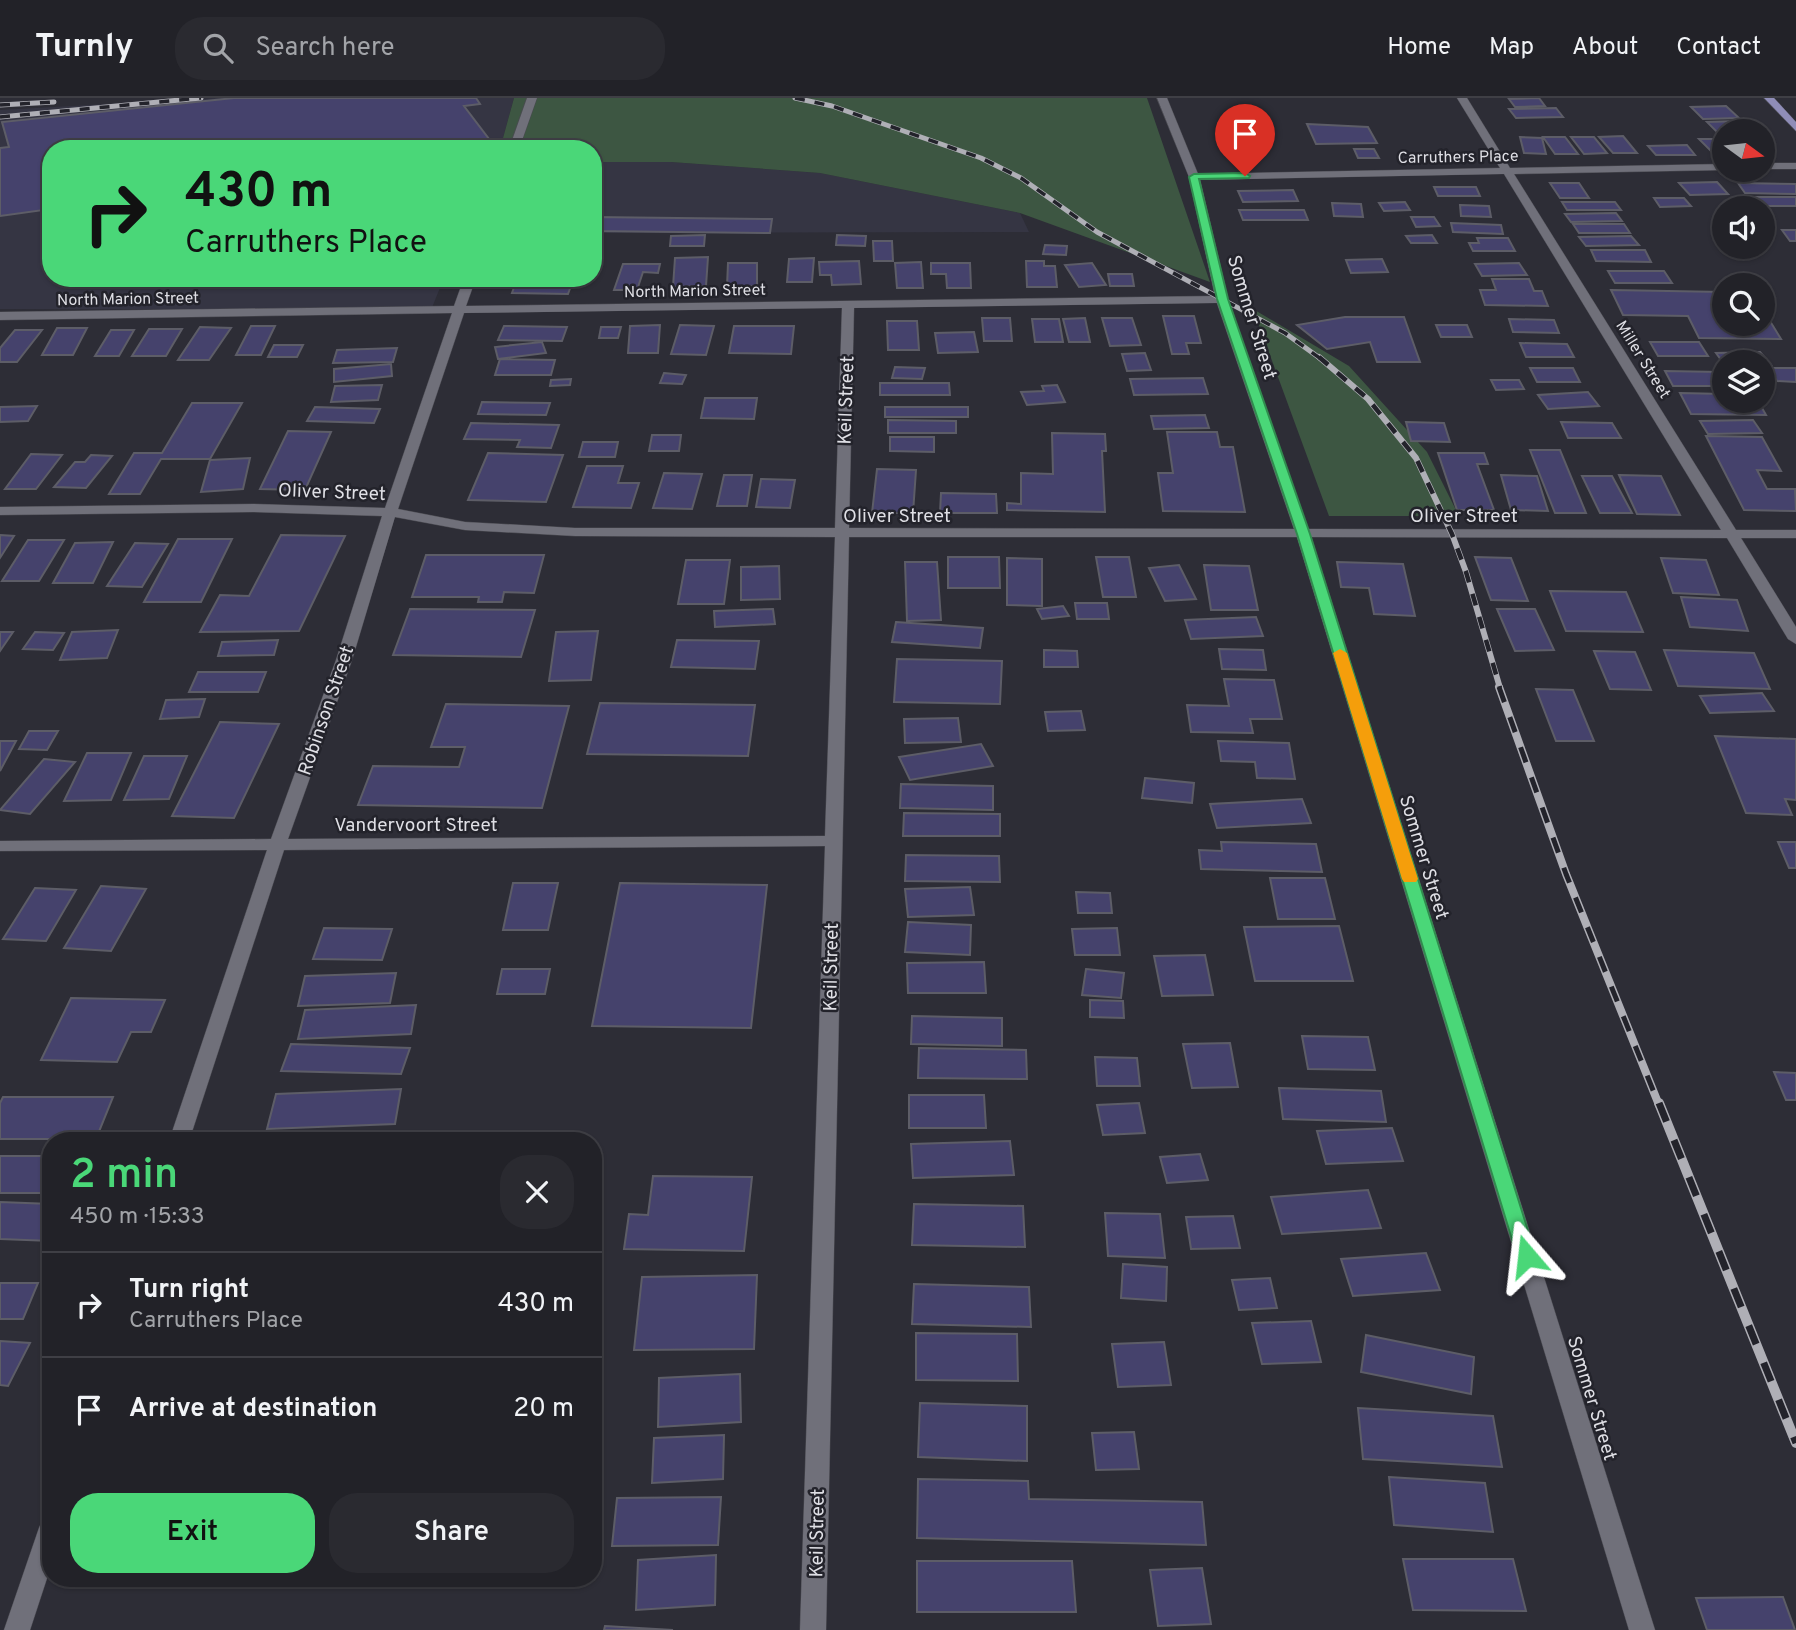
<!DOCTYPE html>
<meta charset="utf-8">
<style>
:root{--surface:#222228;--page:#2a2a30;--text:#f1f3f6;--muted:#a2a4a8;--line:#3f3f45;--accent:#4ad778}
body{margin:0;font-family:Overpass,sans-serif;background:var(--page);color:var(--text);height:100vh;display:flex;flex-direction:column;font-size:26px;white-space:nowrap}
*{box-sizing:border-box;margin:0}
p{font-size:23px;color:var(--muted)}
.icon{flex:none;width:38px;height:38px;fill:none;stroke:currentColor;stroke-width:2;stroke-linecap:round;stroke-linejoin:round}
.map{position:relative;flex:1;overflow:hidden}
.side{position:absolute;left:42px;top:1034px;width:560px;height:455px;display:flex;flex-direction:column;background:var(--surface);border-radius:28px;box-shadow:0 2px 5px #0004,0 0 0 2px var(--line)}
.side>*{flex:none}
.top-card{position:absolute;left:42px;top:42px;width:560px;height:147px;border-radius:28px;box-shadow:0 2px 5px #0004,0 0 0 2px var(--line);background:#4ad778;color:#111;overflow:hidden}
.needle{width:46px;rotate:105deg}
.tools{position:absolute;left:1712px;top:21px;display:grid;gap:14px}
.tools a{display:grid;place-items:center;width:63px;height:63px;border-radius:50%;background:var(--surface);box-shadow:0 2px 5px #0004,0 0 0 2px var(--line);font-size:35px}
.pin{position:absolute;display:grid;place-items:center;width:60px;height:60px;color:#fff;margin:-72px -30px;border-radius:50% 50% 50% 0;rotate:-45deg;box-shadow:0 0 7px #0007}
.pin .icon{rotate:45deg}
.me{position:absolute;width:77px;margin:-38px;rotate:343deg;stroke-linejoin:round;filter:drop-shadow(0 0 5px #0008)}
.turn{display:flex;align-items:center;gap:24px;height:147px;padding:0 28px;font-size:32px}
.turn .icon{width:91px;height:91px;stroke-width:2.5}
.turn b{display:block;font-size:49px;line-height:60px}
.round{display:grid;place-items:center;flex:none;width:74px;height:74px;border-radius:28px;background:var(--page)}
.summary{display:flex;align-items:center;justify-content:space-between;height:119px;padding:0 28px}
h1{font-size:42px;font-weight:600;line-height:52px;color:var(--accent)}
.button{display:flex;gap:14px;margin-top:auto;padding:14px 28px}
.button a{flex:1;height:80px;border-radius:28px;background:var(--accent);color:#111;font-size:28px;font-weight:600;line-height:80px;text-align:center}
.button a+a{background:var(--page);color:var(--text)}
ul{padding:0;list-style:none}
li{display:flex;align-items:center;gap:21px;height:105px;padding:0 28px;border-top:2px solid var(--line)}
li div{flex:1}
li b{display:block;font-size:26px}
li em{font-style:normal}
header{display:flex;align-items:center;gap:42px;box-sizing:border-box;height:98px;padding:0 35px;background:var(--surface);border-bottom:2px solid var(--line)}
header strong{font-size:33px}
nav{display:flex;gap:38px;margin-inline-start:auto;font-size:24px}
.search{width:490px;height:63px;background:var(--page);display:flex;align-items:center;gap:18px;box-sizing:border-box;padding:0 24px;border-radius:28px;color:var(--muted);font-size:26px}
.map>svg:first-child{display:block}
.built{fill:#353543}
.green{fill:#3d5642}
.building{fill:#45426c;stroke:#5d5d67;stroke-width:2}
.lines{fill:none;stroke-linecap:round;stroke-linejoin:round}
.minor-casing{stroke:#4a4a51;stroke-width:1}
.major-casing{stroke:#4a4a51;stroke-width:1}
.minor{fill:#70707a;fill-rule:evenodd}
.major{fill:#8f8db8;fill-rule:evenodd}
.rail-far3-casing{stroke:#afafb6;stroke-width:5}
.rail-far2-casing{stroke:#afafb6;stroke-width:6}
.rail-far1-casing{stroke:#afafb6;stroke-width:8}
.rail-casing{stroke:#afafb6;stroke-width:10}
.rail-far3{stroke:#23232b;stroke-width:3.5;stroke-dasharray:10;stroke-linecap:butt}
.rail-far2{stroke:#23232b;stroke-width:4.5;stroke-dasharray:12;stroke-linecap:butt}
.rail-far1{stroke:#23232b;stroke-width:5;stroke-dasharray:16;stroke-linecap:butt}
.rail{stroke:#23232b;stroke-width:7;stroke-dasharray:20;stroke-linecap:butt}
.route{fill:#4ad778;stroke:#308c4e;stroke-width:2}
.slow{fill:#f59e0b}
.labels{text-anchor:middle;stroke-width:5;stroke-linejoin:round;paint-order:stroke}
.far-street-label{font-size:16px;fill:#dfdfe5;stroke:#23232b}
.street-label{font-size:19px;fill:#dfdfe5;stroke:#23232b}
</style>
<header>
<strong>Turnly</strong>
<div class="search"><svg class="icon" aria-label="search" viewBox="0 0 24 24"><circle cx="10" cy="10" r="6"/><path d="M15 15l6 6"/></svg>Search here</div>
<nav><a>Home</a><a>Map</a><a>About</a><a>Contact</a></nav>
</header>
<div class="map">
<svg width="1796" height="1532" viewBox="0 0 1796 1532">
<rect width="100%" height="100%" fill="#2d2d36"/>
<path class="built" d="M215 0H514L500 51H51V180H444L431 212 0 211V12Z
M593 64H671L820 75 1020 115 1029 134 593 135Z"/>
<path class="green" d="M514 0H1147L1210 184 1020 115 820 75 671 64H593V51H500Z
M1253 211 1349 268 1427 354 1459 418H1329Z"/>
<path class="building" d="M234 0H476L480 6 464 8 489 41 486 49 477 51H51V111L0 118V50L9 49 2 24Z
M1539 0 1545 8 1515 9 1509 1Z
M1726 8 1739 20 1703 21 1691 9Z
M1556 10 1563 19 1516 20 1509 11Z
M1739 23 1751 33H1724L1722 39 1707 24Z
M1307 26 1368 29 1377 45 1316 46Z
M1623 38 1637 55H1613L1599 39Z
M1520 39 1542 40 1546 56 1524 55Z
M1543 39H1565L1578 56H1555Z
M1571 39H1594L1607 55 1584 56Z
M1699 41H1724V54H1712Z
M1687 47 1695 57H1656L1648 48Z
M1354 51H1374L1379 60H1358Z
M1717 84 1728 96 1690 97 1679 85Z
M1550 85H1579L1589 100H1560Z
M1738 85 1796 86V96L1745 95Z
M1434 89H1476L1480 98H1438Z
M1293 92 1298 103 1243 104 1238 93Z
M1748 99H1796V108H1756Z
M1654 100H1684L1691 108 1660 109Z
M1405 104 1410 112 1384 113 1379 105Z
M1562 104H1615L1621 112H1567Z
M1332 105 1361 106 1363 119 1334 118Z
M1460 107 1489 108 1491 119 1461 118Z
M1239 112H1304L1308 122H1243Z
M1616 115 1622 123 1571 124 1565 116Z
M593 119 772 121 770 135 593 133Z
M1411 119H1434L1440 128 1416 129Z
M1451 125 1501 127 1503 136 1453 134Z
M1573 126H1624L1630 135H1579Z
M1782 132H1796V143H1790Z
M705 137 704 148H670L671 138Z
M837 137 866 138 865 148 836 147Z
M1432 137 1437 145H1411L1406 138Z
M1631 138 1639 147 1586 148 1579 139Z
M1477 140H1508L1515 153H1473L1469 145H1479Z
M873 143H892L893 163H874Z
M1045 147 1067 148 1066 157 1043 156Z
M1591 152H1645L1651 164 1596 163Z
M708 159 706 188 673 189 675 160Z
M814 160 812 184H787L789 161Z
M1382 161 1388 174 1351 175 1346 162Z
M859 163 861 186 832 187 831 177H820L819 164Z
M1026 163H1044V168H1055L1057 189H1027Z
M921 164 923 190H897L895 165Z
M728 165H757V188L727 189Z
M931 165H970L971 190H947L946 176H931Z
M1092 165 1106 187 1079 189 1065 167Z
M1519 165 1527 177 1482 178 1475 166Z
M623 166H660L658 175 643 174 637 192H614Z
M1608 173H1664L1672 185H1615Z
M1108 176H1132L1134 188H1110Z
M1492 181H1529L1534 193H1542L1548 208 1485 207 1480 192H1496Z
M516 184 572 185 568 196 512 195Z
M1611 192 1724 194V226H1762V210L1781 241 1699 240 1688 218 1623 217Z
M1163 218H1194L1201 245H1186L1189 256H1172Z
M1345 219H1404L1420 264H1377L1370 244 1327 251 1297 227Z
M982 220H1010L1012 243H984Z
M1085 220 1090 244H1069L1063 221Z
M1102 220H1132L1141 247 1110 248Z
M1032 221H1059L1063 244H1035Z
M1509 221 1554 222 1559 235 1513 234Z
M887 223H917L919 252H888Z
M660 227 658 255H628L630 228Z
M680 227 714 228 706 257 671 256Z
M1436 227H1467L1472 239H1441Z
M251 228H275L261 257H236Z
M504 228 567 229 562 243 498 242Z
M734 228H794L791 256 729 255Z
M200 229 231 230 209 262H178Z
M601 229H621L618 240H599Z
M57 230H87L73 257H42Z
M149 231H182L166 258H132Z
M15 232H42L17 264H0V250Z
M111 232H134L119 258H95Z
M974 234 978 254 938 255 935 235Z
M542 244 546 255 498 261 495 249Z
M1650 244H1699L1708 258H1658Z
M1520 245 1567 246 1574 259H1526Z
M274 247H303L297 259H268Z
M397 250 393 264 333 265 337 252Z
M1760 254 1771 267H1762V264L1724 266 1716 255Z
M1145 255 1151 272 1127 273 1122 256Z
M500 261 555 262 551 277H495Z
M391 266 392 278 334 284V271Z
M895 269 925 270 922 281 892 280Z
M1530 270H1573L1580 284H1537Z
M1769 270H1796V284L1777 283Z
M1665 273 1721 274 1724 288H1673Z
M664 275 686 277 682 286 660 285Z
M1203 280 1208 296 1134 297 1130 281Z
M571 281 570 287 550 288 551 282Z
M1491 282H1519L1524 291 1496 292Z
M880 285H949L950 297H880Z
M382 287 378 302 331 304 335 288Z
M1057 287 1065 304 1027 307 1021 294 1044 293 1042 288Z
M1588 294 1599 308 1548 311 1538 297Z
M1680 295 1724 296V303H1758L1766 317 1691 316Z
M705 300H757L754 321 701 320Z
M482 304 550 305 546 317 478 316Z
M192 305H242L210 361H161L140 396H109L134 355H162Z
M37 308 28 323 0 324V309Z
M315 309 380 311 374 325 307 323Z
M885 309H968V319H885Z
M1205 317 1209 330 1154 331 1151 318Z
M888 322 956 323V335H888Z
M1753 322 1762 335 1708 336 1700 323Z
M1406 324 1444 325 1450 344 1411 343Z
M1561 324 1612 325 1621 340H1568Z
M471 325 559 327 551 350 517 349 520 342 464 341Z
M288 333 331 334 305 392 260 391Z
M1167 334H1217L1220 349H1233L1245 414 1163 413 1158 375H1173Z
M1052 335 1105 336 1106 353H1102L1105 414 1007 412V405L1021 406V375L1053 376Z
M652 337H681L679 353H649Z
M1706 338 1762 339 1781 373 1757 372 1767 391H1795L1796 413 1744 412Z
M890 339H934V354L890 353Z
M583 344H618L615 359H579Z
M1530 352H1560L1586 415H1555Z
M488 355 563 357 546 404 468 402Z
M1438 355H1484L1488 366H1477L1494 412H1457Z
M31 356 62 357 36 391H5Z
M91 357 112 358 86 390 54 389 75 364H85Z
M250 360 243 391 201 394 210 362Z
M587 368H623L618 385H639L631 410 573 409Z
M877 371 916 372 913 415H872Z
M664 375 702 376 692 411 653 410Z
M724 377H752L747 408H717Z
M1501 377 1537 378 1548 413 1511 412Z
M1619 377 1661 378 1680 417 1637 416Z
M1582 378H1612L1632 415H1600Z
M761 381 795 382 790 410 756 409Z
M941 395 996 396 997 415H940Z
M0 437 14 438 0 460Z
M281 437 345 438 299 533 200 534 220 497 249 498Z
M178 441H232L201 504H144Z
M28 442H64L39 483H2Z
M113 444 93 485H53L75 445Z
M135 445 168 446 142 489 107 488Z
M426 457H544L534 495 504 494 502 504H478L479 499H412Z
M948 459H999L1000 490H948Z
M1096 459H1129L1136 499H1103Z
M1475 459 1511 460 1528 503 1491 502Z
M1007 460 1042 461V508L1007 507Z
M1661 460 1706 462 1719 497 1673 495Z
M686 462H730L724 506H678Z
M905 464H937L941 522 907 523Z
M1337 464 1403 466 1415 518 1374 516 1369 490 1341 489Z
M1179 467 1196 501 1165 503 1149 470Z
M1204 467 1249 468 1258 512H1211Z
M779 468 780 501 741 502V469Z
M1550 493 1626 494 1643 534 1566 533Z
M1681 499 1737 502 1748 533 1690 529Z
M1075 505H1107L1109 521H1077Z
M1063 508 1069 518 1042 521 1037 511Z
M410 511 535 512 521 559 393 557Z
M773 511 775 526 715 529 714 513Z
M1497 511H1535L1554 552 1515 553Z
M1256 519 1263 538 1191 541 1185 522Z
M896 524 983 530 980 550 892 544Z
M118 532 107 560 60 562 72 534Z
M598 533 591 582 549 583 556 534Z
M0 534H13L0 553Z
M35 534 64 535 53 552 23 551Z
M278 542 274 557 218 558 222 544Z
M677 542 759 543 755 571 671 569Z
M1219 551 1263 552 1266 572 1222 571Z
M1044 552 1077 553 1078 569H1044Z
M1664 552 1754 555 1770 591 1678 588Z
M1594 553 1635 554 1651 592 1610 591Z
M897 561 1002 563 1000 606 894 604Z
M198 574H266L258 594H189Z
M1224 581 1274 582 1282 621H1250L1253 635 1191 634 1187 607 1229 608Z
M1536 591 1573 592 1594 643H1556Z
M1762 595 1774 613 1710 615 1700 598Z
M205 601 199 619 160 621 166 602Z
M600 605 755 607 748 658 587 656Z
M446 606 569 608 542 710 358 707 373 668 459 669 465 649H431Z
M1081 613 1085 632 1048 633 1045 614Z
M958 620 961 644 905 645 904 621Z
M220 624 279 626 234 720 172 718Z
M29 633H58L47 652 19 651Z
M1715 638 1796 641V702L1785 701 1792 717 1746 715Z
M0 643H16L0 673Z
M1218 643 1289 645 1295 681 1257 680 1255 664 1221 663Z
M981 646 993 668 910 682 899 659Z
M87 655H131L111 702 64 703Z
M144 658H187L169 701 124 702Z
M44 661 75 664 30 716 0 712Z
M1145 680 1194 685 1192 705 1142 700Z
M901 686 993 688V712L900 710Z
M1302 701 1311 725 1217 730 1210 706Z
M904 715 1000 716V738H903Z
M1221 744 1316 746 1322 774 1201 771 1199 752 1222 753Z
M1778 744H1796V770H1789Z
M906 757 999 758 1000 784 905 783Z
M1270 780H1325L1335 821H1278Z
M513 785H558L548 832H503Z
M620 785 767 787 751 930 592 928Z
M101 788 146 791 111 853 64 850Z
M970 789 974 817 908 819 905 791Z
M35 790 76 792 46 843 3 841Z
M1076 794 1110 795 1112 815H1078Z
M908 824 971 827 970 857 905 854Z
M1339 828 1353 883H1255L1244 829Z
M324 830 392 831 382 862 313 861Z
M1117 830 1120 857H1075L1072 831Z
M1205 857 1213 897 1162 898 1154 858Z
M984 864 986 895H908L907 865Z
M502 871H550L545 896H497Z
M1086 871 1124 875 1121 900 1082 897Z
M396 875 390 905 298 908 305 878Z
M71 900 165 902 151 934H131L117 964 41 962Z
M1090 902 1123 903 1124 920 1090 919Z
M416 907 411 936 298 941 305 912Z
M912 918 1002 920V948L911 946Z
M1302 938 1368 939 1375 972 1308 971Z
M1230 945 1238 989 1192 990 1183 946Z
M291 946 410 950 401 976 281 973Z
M919 950 1026 952 1027 981 918 980Z
M1095 959 1137 960 1140 988H1097Z
M1774 974 1796 975V1002H1786Z
M1279 990 1381 993 1386 1024 1283 1021Z
M401 991 395 1026 267 1031 276 996Z
M909 997H984L986 1030H909Z
M3 999H113L96 1041H0V1005Z
M1139 1005 1145 1035 1103 1037 1097 1007Z
M1392 1030 1403 1063 1326 1066 1317 1033Z
M1010 1043 1014 1077 913 1080 911 1046Z
M1200 1056 1208 1082 1167 1085 1160 1059Z
M0 1058H51V1095H0Z
M653 1078 752 1079 744 1153 624 1151 629 1116 648 1117Z
M1368 1092 1381 1130 1282 1136 1271 1099Z
M0 1104 51 1106V1143L0 1141Z
M914 1106 1023 1108 1025 1149 912 1147Z
M1105 1115 1160 1116 1165 1160 1108 1158Z
M1233 1118 1240 1150 1191 1151 1186 1119Z
M1426 1155 1440 1192 1353 1198 1341 1161Z
M1123 1166 1167 1169 1166 1203 1121 1200Z
M757 1177 754 1251 634 1252 642 1179Z
M1270 1180 1277 1210 1239 1212 1232 1182Z
M0 1185H38L23 1221H0Z
M914 1186 1029 1189 1031 1229 912 1226Z
M1311 1223 1321 1264 1262 1266 1252 1225Z
M916 1235 1017 1236 1018 1283 916 1282Z
M1366 1237 1474 1259 1471 1296 1361 1274Z
M0 1243 30 1245 8 1288 0 1287Z
M1164 1244 1171 1287 1118 1289 1112 1246Z
M740 1276 741 1324 658 1329 659 1280Z
M920 1305 1027 1308V1363L918 1359Z
M1358 1310 1493 1318 1502 1369 1363 1361Z
M1134 1334 1139 1371 1096 1372 1092 1335Z
M724 1337 723 1381 652 1385 654 1340Z
M1389 1379 1485 1385 1493 1434 1394 1427Z
M918 1381 1028 1383 1029 1401 1202 1404 1206 1447 917 1440Z
M721 1399 718 1447 612 1448 617 1400Z
M716 1457 715 1507 636 1512 638 1462Z
M1403 1461H1513L1526 1513 1413 1512Z
M917 1463H1072L1076 1514H917Z
M1202 1470 1211 1526 1158 1528 1150 1472Z
M1783 1499 1795 1532H1707L1696 1500Z
M605 1528 673 1532H604Z"/>
<g class="lines">
<defs>
<path id="minor" d="M527 0H537L519 51H509Z
M1157 0H1167L1198 76 1500 70 1457 0H1467L1510 70 1724 66V72L1514 76 1736 432H1796V440H1741L1796 529V546L1788 541 1727 440 1311 439 1655 1532H1629L1297 439H849L826 1532H800L825 748 284 752 189 1043H169L267 752 0 753V743L271 741 336 562 382 418 253 414 0 417V409L253 406 385 410 452 215 0 222V214L454 208 464 180H476L466 208 1215 198 1189 79ZM1504 76 1721 432 1308 431 1228 201 1200 82ZM1217 205 1294 431 849 430 854 210ZM842 210 835 430H575L465 424 398 411 464 215ZM395 419 465 432 575 438 835 439 825 738 288 741 352 562Z
M1762 65H1796V71H1762Z
M51 1420V1468L30 1532H4L39 1430 42 1423Z"/>
<path id="major" d="M1764 0H1774L1796 24V33Z"/>
</defs>
<use href="#minor" class="minor-casing"/>
<use href="#major" class="major-casing"/>
<use href="#minor" class="minor"/>
<use href="#major" class="major"/>
<defs>
<path id="rail-far3" d="M795 0 832 8 981 60 1021 80 1097 134 1285 235 1321 261
M0 7 54 4
M0 19 201 0"/>
<path id="rail-far2" d="M1319 259 1368 301 1416 360 1452 436 1466 474 1500 590"/>
<path id="rail-far1" d="M1499 589 1566 776 1659 1007"/>
<path id="rail" d="M1659 1005 1796 1345"/>
</defs>
<use href="#rail-far3" class="rail-far3-casing"/>
<use href="#rail-far2" class="rail-far2-casing"/>
<use href="#rail-far1" class="rail-far1-casing"/>
<use href="#rail" class="rail-casing"/>
<use href="#rail-far3" class="rail-far3"/>
<use href="#rail-far2" class="rail-far2"/>
<use href="#rail-far1" class="rail-far1"/>
<use href="#rail" class="rail"/>
</g>
<path class="route" d="M1245 75 1250 78 1249 80 1199 81 1228 201 1310 436 1536 1158 1533 1163 1527 1165 1520 1163 1517 1158 1297 436 1217 201 1189 79 1194 76Z"/>
<path class="slow" d="M1340 551 1347 555 1418 781 1416 784H1404L1402 781 1333 555Z"/>
<g class="labels">
<g class="far-street-label">
<text transform="translate(1458 58) rotate(-1)" y="6">Carruthers Place</text>
<text transform="translate(695 192) rotate(-1)" y="6">North Marion Street</text>
<text transform="translate(128 200) rotate(-1)" y="6">North Marion Street</text>
<text transform="translate(1644 261) rotate(58)" y="6">Miller Street</text>
</g>
<g class="street-label">
<text transform="translate(1253 219) rotate(73)" y="7">Sommer Street</text>
<text transform="translate(845 302) rotate(-88)" y="7">Keil Street</text>
<text transform="translate(332 393) rotate(2)" y="7">Oliver Street</text>
<text x="897" y="424">Oliver Street</text>
<text x="1464" y="424">Oliver Street</text>
<text transform="translate(325 612) rotate(-71)" y="7">Robinson Street</text>
<text x="416" y="733">Vandervoort Street</text>
<text transform="translate(1425 759) rotate(73)" y="7">Sommer Street</text>
<text transform="translate(830 869) rotate(-89)" y="7">Keil Street</text>
<text transform="translate(1593 1300) rotate(73)" y="7">Sommer Street</text>
<text transform="translate(816 1435) rotate(-89)" y="7">Keil Street</text>
</g>
</g>
</svg>
<div class="tools">
<a><svg class="needle" viewBox="-14 -14 28 28"><path d="M0-13l5 13h-10z" fill="#e53935"/><path d="M0 13l5-13h-10z" fill="#a2a4a8"/></svg></a>
<a><svg class="icon" aria-label="sound" viewBox="0 0 24 24"><path d="M4 9h4l5-4v14l-5-4H4zM17 9q2 3 0 6"/></svg></a>
<a><svg class="icon" aria-label="search" viewBox="0 0 24 24"><circle cx="10" cy="10" r="6"/><path d="M15 15l6 6"/></svg></a>
<a><svg class="icon" aria-label="layers" viewBox="0 0 24 24"><path d="M12 4l9 5-9 5-9-5zM3 14l9 5 9-5"/></svg></a>
</div>
<div class="pin" style="left:1245px;top:78px;background:#d93025"><svg class="icon" aria-label="arrive" viewBox="0 0 24 24"><path d="M6 21V4h12l-3 4 3 4H6"/></svg></div>
<svg class="me" style="left:1527px;top:1158px" viewBox="-20 -20 40 40"><path d="M0-17L14 15 0 8-14 15z" fill="#4ad778" stroke="#fff" stroke-width="4"/></svg>
<div class="top-card">
<div class="turn"><svg class="icon" aria-label="right" viewBox="0 0 24 24"><path d="M7 20v-9h11M14 6l5 5-5 5"/></svg><div><b>430 m</b>Carruthers Place</div></div>
</div>
<section class="side">
<div class="summary"><div><h1>2 min</h1><p>450 m · 15:33</p></div><a class="round"><svg class="icon" aria-label="close" viewBox="0 0 24 24"><path d="M6 6l12 12M18 6L6 18"/></svg></a></div>
<ul>
<li><svg class="icon" aria-label="right" viewBox="0 0 24 24"><path d="M7 20v-9h11M14 6l5 5-5 5"/></svg><div><b>Turn right</b><p>Carruthers Place</p></div><em>430 m</em></li>
<li><svg class="icon" aria-label="arrive" viewBox="0 0 24 24"><path d="M6 21V4h12l-3 4 3 4H6"/></svg><div><b>Arrive at destination</b></div><em>20 m</em></li>
</ul>
<div class="button"><a>Exit</a><a>Share</a></div>
</section>
</div>
